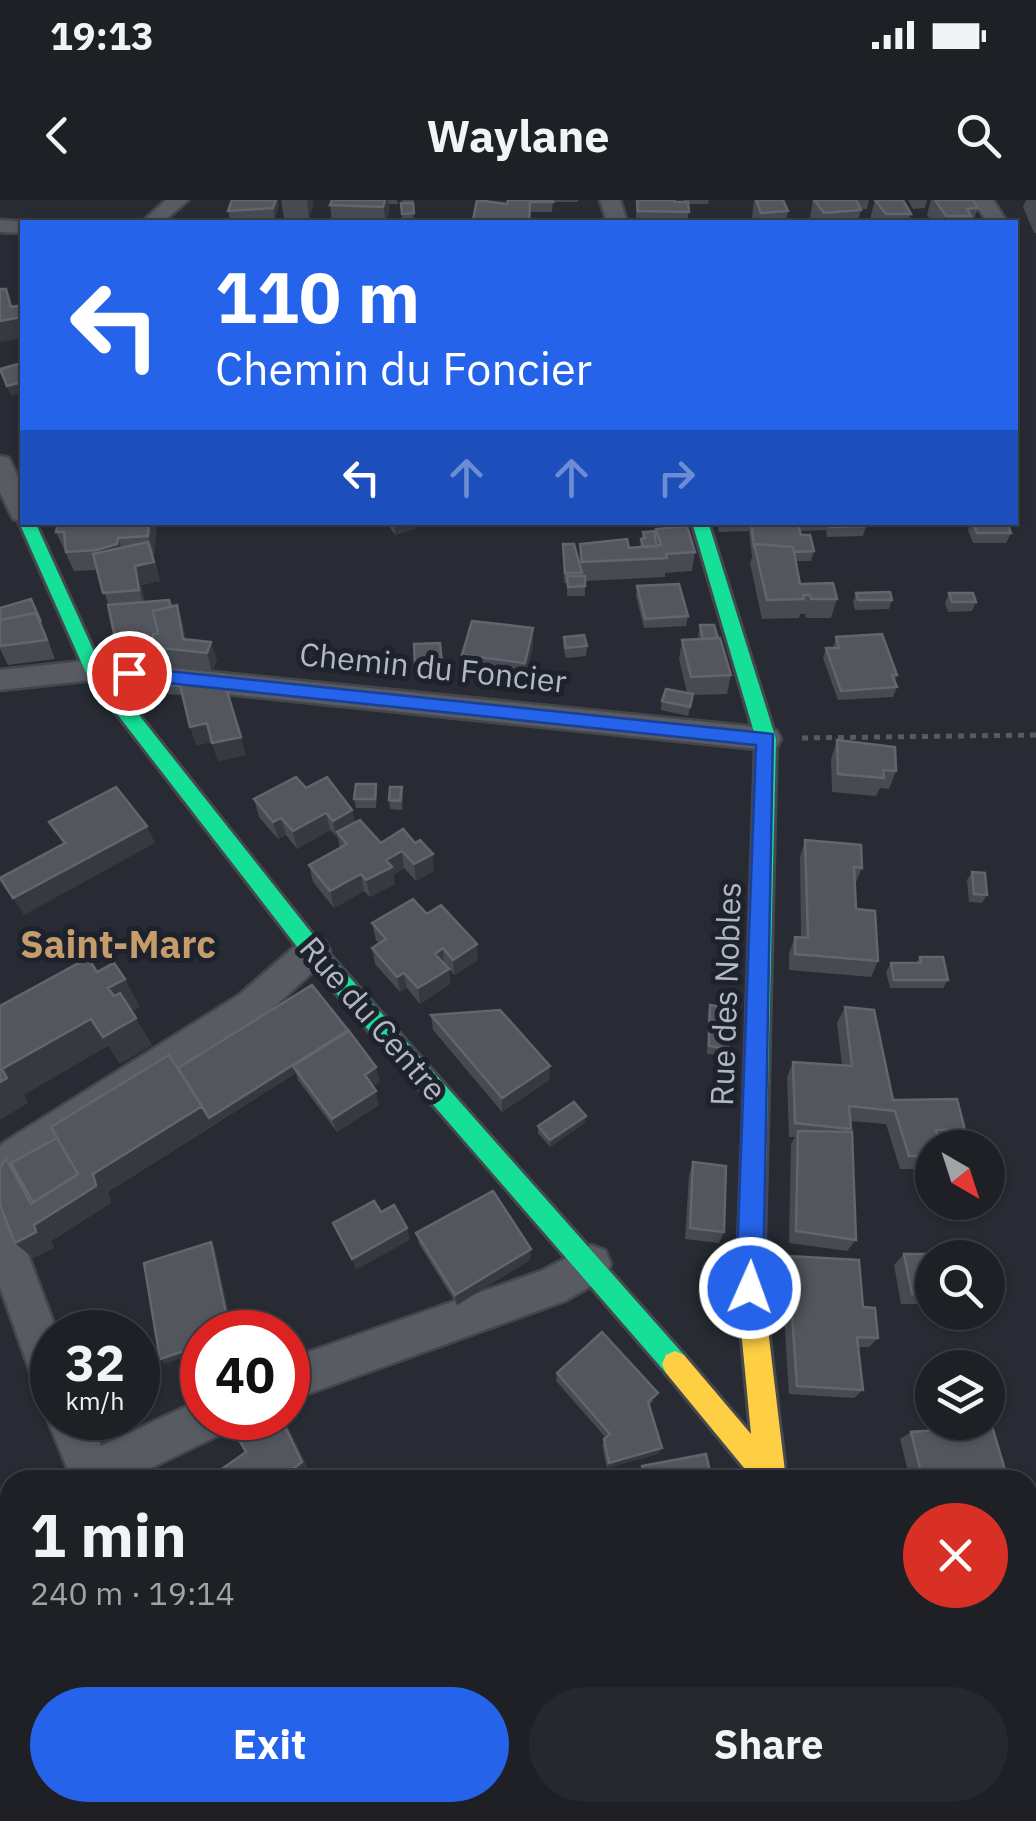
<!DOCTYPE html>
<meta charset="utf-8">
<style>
:root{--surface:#1e2026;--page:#26282e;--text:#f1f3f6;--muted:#a1a3a7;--line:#3c3e43;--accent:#2563eb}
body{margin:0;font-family:"IBM Plex Sans",sans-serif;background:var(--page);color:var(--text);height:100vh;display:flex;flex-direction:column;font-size:38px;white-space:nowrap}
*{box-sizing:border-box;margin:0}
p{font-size:32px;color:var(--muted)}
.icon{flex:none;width:55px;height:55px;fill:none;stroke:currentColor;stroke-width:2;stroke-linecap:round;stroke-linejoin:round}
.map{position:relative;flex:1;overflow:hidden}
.drawer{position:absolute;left:0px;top:1270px;width:1038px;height:352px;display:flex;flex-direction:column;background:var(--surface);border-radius:30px 30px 0 0;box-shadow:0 2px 8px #0004,0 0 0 2px var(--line)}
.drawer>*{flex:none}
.guide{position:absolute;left:20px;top:20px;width:998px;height:305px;border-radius:0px;box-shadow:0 2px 8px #0004,0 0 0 2px var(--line);background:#2563eb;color:#fff;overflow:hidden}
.needle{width:65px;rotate:141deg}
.fabs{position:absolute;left:915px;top:930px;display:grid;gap:20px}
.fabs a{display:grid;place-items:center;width:90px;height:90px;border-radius:50%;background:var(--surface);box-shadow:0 2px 8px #0004,0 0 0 2px var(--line);font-size:50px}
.speed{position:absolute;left:30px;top:1110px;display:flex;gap:20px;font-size:50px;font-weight:700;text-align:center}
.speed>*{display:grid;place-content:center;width:130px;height:130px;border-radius:50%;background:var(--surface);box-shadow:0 2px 8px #0004,0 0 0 2px var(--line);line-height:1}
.speed small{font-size:25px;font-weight:400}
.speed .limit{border:15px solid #d22;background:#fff;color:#111}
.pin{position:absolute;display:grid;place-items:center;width:85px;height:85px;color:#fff;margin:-42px;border:5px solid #fff;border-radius:50%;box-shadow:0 2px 10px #0007}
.me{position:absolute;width:110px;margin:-55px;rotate:2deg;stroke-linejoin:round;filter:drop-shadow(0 0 8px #0008)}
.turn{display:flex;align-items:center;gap:35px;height:210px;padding:0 30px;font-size:45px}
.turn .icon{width:130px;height:130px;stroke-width:2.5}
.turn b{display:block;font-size:70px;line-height:85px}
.lanes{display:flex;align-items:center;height:95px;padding:0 30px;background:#0003;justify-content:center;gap:50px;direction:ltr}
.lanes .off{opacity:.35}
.round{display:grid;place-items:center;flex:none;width:105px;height:105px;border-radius:52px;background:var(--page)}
.overview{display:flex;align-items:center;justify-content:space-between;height:170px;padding:0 30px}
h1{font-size:60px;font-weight:800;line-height:75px}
.action{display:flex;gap:20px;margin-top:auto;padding:20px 30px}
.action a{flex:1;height:115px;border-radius:60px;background:var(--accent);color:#fff;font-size:40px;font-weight:800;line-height:115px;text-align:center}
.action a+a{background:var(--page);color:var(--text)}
.status{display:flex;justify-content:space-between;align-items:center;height:70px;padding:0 50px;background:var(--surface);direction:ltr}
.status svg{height:28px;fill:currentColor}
header{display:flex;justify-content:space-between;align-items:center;height:130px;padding:0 30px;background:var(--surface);font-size:45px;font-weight:800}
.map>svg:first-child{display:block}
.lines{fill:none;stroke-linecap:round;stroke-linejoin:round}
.street-casing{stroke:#44464c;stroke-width:5}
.fast-casing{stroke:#464850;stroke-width:6}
.slow-casing{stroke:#464850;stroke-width:6}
.path{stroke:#575a5f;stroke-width:5;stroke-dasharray:6 6;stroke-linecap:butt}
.street{fill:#585b62;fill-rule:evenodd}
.fast{fill:#16e098;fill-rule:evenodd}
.slow{fill:#ffcf43;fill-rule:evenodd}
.wall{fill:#474a51}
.shaded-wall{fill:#363940}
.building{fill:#53565d;stroke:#62656d;stroke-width:2.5}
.route{fill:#2563eb;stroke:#184099;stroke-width:2.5}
.labels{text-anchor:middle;stroke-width:10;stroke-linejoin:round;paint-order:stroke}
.street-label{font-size:32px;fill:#b3b7c4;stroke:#1d222c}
.quarter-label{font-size:38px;font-weight:bold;fill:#c59c6c;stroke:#1d222c}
</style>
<div class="status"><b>19:13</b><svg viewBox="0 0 49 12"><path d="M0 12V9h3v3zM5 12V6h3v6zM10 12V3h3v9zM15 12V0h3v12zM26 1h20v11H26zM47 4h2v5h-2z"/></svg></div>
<header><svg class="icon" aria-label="back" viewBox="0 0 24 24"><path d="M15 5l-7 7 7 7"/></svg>Waylane<svg class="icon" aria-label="search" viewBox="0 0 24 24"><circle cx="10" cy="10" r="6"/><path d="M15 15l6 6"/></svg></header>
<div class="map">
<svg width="1036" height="1621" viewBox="0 0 1036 1621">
<rect width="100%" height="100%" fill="#282b33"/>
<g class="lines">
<defs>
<path id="street" d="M166 0H188L163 22H142Z
M600 0H620L627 22H607Z
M973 0H993L1007 22H987Z
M0 20 28 22H22V33L0 32Z
M0 256 9 258 22 286V321L13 319 0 292Z
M93 460 766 528 777 531 781 539 777 547 766 550 93 480 0 490V470Z
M313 737 325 741 330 751 325 761 263 817 32 965 13 984 0 989V946L6 941 239 795 301 741Z
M0 1011 14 1017 57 1132H52V1197L37 1191 0 1087Z
M591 1045 605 1050 611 1064 605 1078 565 1101 288 1201V1159L541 1071Z
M202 1199V1218H229L223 1233 126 1280H72L47 1218 52 1204V1218H89L101 1246Z
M17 1612H67L66 1621H16Z
M754 1612H804L805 1621H755Z
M952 1612H1004L1007 1621H956Z"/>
<path id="fast" d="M21 318 22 322H35L101 467 321 745 684 1155 688 1164 684 1173 675 1177 666 1173 305 757 87 475 19 322Z
M692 322H708L776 539 767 931 763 939 755 942 747 939 743 931 756 539Z"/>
<path id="slow" d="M755 920 763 923 767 931 763 1087 786 1280H754L666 1173 662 1164 666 1155 675 1151 684 1155 751 1234 737 1087 743 931 747 923Z"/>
</defs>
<use href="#street" class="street-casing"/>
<use href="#fast" class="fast-casing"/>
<use href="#slow" class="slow-casing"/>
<path class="path" d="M802 538 1036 535"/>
<use href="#street" class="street"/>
<use href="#fast" class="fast"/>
<use href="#slow" class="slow"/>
</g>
<path class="wall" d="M281 0H313L309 19H284Z
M332 0H397L398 4H388L389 10 386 22H332L330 5Z
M402 0H414V4H413L414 22H402Z
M508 0H578V2H553L552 12H530L529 22H473V20L507 4Z
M636 0H674L675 2H684L683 0H709L708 4H688V22H636Z
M754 0H783L788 11 786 22H754L752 17Z
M813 0H869L867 9H861L858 22H813L810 17Z
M875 0 911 14 908 22H873L870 19Z
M908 0H927L925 8 913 9Z
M931 0H973L978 8 973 22H932L927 15Z
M1026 0H1036V33H1034L1023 7Z
M279 5 275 18 230 20 228 11Z
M157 322 154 355H153L160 381 141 385 145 402 171 407 177 405 186 439 217 460 212 472 158 466 154 455 122 461 109 407 97 370 74 371 56 332Z
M388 322H415L416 328 395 335 389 326Z
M717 322H865L866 326 863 336 827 337 826 330 799 331 801 335 814 351 811 361H796L800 384 837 399 831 418H806L805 414H800L799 418 762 419 750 363 752 357 749 331 719 332Z
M971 322H1007L1011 333 1006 343H973L968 330Z
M656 331 695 352 692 371 665 373V377L585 381V396H567V383H564L563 344 579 363 580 344 640 347 643 332Z
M637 386 688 416 686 426 644 428 636 396Z
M856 393 892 400 889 409 855 410 853 402Z
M949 393 976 402 972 411 948 412 945 403Z
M0 408 45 432 55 459 8 465 0 449Z
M700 425 731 475 727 494 693 495 688 516 661 510 662 501 687 493 679 459 682 440 699 439 698 435Z
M564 437 587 446 586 456 566 458 563 447Z
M836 437 897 475 895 481 897 487 893 497 838 500 823 458 826 448H833Z
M414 444 442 463V472L416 474Z
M533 447 524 482 463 474 462 455Z
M198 478V481L246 555 218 561 212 542 196 545 182 495 152 493 148 483Z
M837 540 896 571 889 589 880 588 876 596 832 592 831 559Z
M376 584 377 594 376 608H356L354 599Z
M402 587 403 596 402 610 390 609 389 600Z
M306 588 352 610 355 623 381 643 403 629 434 671 416 681 404 668 393 675 395 684 370 697 364 691 334 708 313 682 309 665 340 648 338 638 330 630 297 649 286 635 278 639 259 617 254 599Z
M805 640 862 668 855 685 856 709 878 761 871 777 789 770V753L795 737 801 738 800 657Z
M972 672 987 695 982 703 969 702 967 680Z
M427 714 478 760 454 775 449 769 450 784 420 804 407 788 400 792 375 764 372 748 379 744 376 740 372 723Z
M920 757 948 780 943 788H890L886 772 891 763H916Z
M312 785 380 882 373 886 379 905 337 932 298 880 296 873 108 992 111 1003 51 1041 54 1048 33 1058 6 958 11 963 57 938 178 868Z
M710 805 728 849 726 856 707 854 708 813Z
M845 807 893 900 965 930 954 943H939L932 948V969H900L886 924 850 921 851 929 849 932 856 1040 847 1051 789 1043 791 944 795 937H789L787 877 793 862 842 866 837 823Z
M431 815 550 866 549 880 502 912 433 830Z
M586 916 585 923 550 947 538 933V926Z
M693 962 724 1032 719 1043 685 1039 689 975Z
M416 1033 531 1049 530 1060 457 1105 419 1044Z
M904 1054 932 1058V1104H901L894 1065Z
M788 1056 863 1107 878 1138 869 1147H858L863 1190 854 1198 789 1194 781 1067Z
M557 1173 654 1201 649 1205 662 1248 658 1254 607 1268 602 1245 606 1238 556 1181Z
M911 1232 1008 1280H910L900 1239Z
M642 1266 712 1280H640L638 1272Z
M1036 1390V1548L1028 1547V1391Z
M842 1612H962L967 1621H847Z"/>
<path class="shaded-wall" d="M276 0H278L279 5 275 18 273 8Z
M307 0H313L314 3 309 19Z
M385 0H388L389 10 386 22 383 7Z
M6 89 13 108 22 117V138L0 142V121Z
M22 182V193L11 196 7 186Z
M149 322H157L154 355 148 336Z
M403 322H415L416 328 395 335 394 325Z
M118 338 125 358 104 369 97 350Z
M148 342 160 381 141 385 146 409 139 390 135 366Z
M177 405 183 424 188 451 183 439Z
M533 428V447L524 482 525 463Z
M160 430 165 452 164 448 151 447 154 455 122 461 118 452Z
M211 442 217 460 212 472 207 453Z
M207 523 213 542 196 545 190 527Z
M241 537 246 555 218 561 212 543Z
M352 610 355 627 337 632V639L333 621Z
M326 613 330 630 297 649 293 631Z
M281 618 286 635 278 639 273 622Z
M147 626 155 643 24 715 13 698Z
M402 651 404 668 393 675 395 684 370 697 366 680 386 660Z
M433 654 434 671 416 681 414 664Z
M361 674 364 691 334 708 330 691Z
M477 744 478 760 454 775 453 760Z
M443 748 444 764 435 754Z
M449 769 450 784 420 804 418 788Z
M404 773 407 788 400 792 397 777Z
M125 779 140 807 124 816 108 788Z
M136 818 152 845 120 864 108 846 24 895 28 903 0 920V882L2 869 91 819Z
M348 830 293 866 296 873 213 925 209 918Z
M550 866 549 880 502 912V898Z
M376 867 380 882 368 889 365 875Z
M376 891 379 905 337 932 332 919Z
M202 906 213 925 108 992 111 1003 51 1041 54 1048 33 1058 15 1043 34 1025 31 1004 6 958 24 976 93 974Z
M586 916 585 923 550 947V940Z
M407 1028 410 1040 356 1070 352 1059Z
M211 1042 215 1048 233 1132H230Z
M531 1049 530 1060 457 1105 455 1095Z
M202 1145V1151L165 1164 160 1159Z
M143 1160 148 1165 156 1202 138 1209Z
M281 1218H284L308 1268 292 1280H286L284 1276Z
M662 1248 658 1254 607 1268 609 1263Z"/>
<path class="building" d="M232 0H276L273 8 228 11Z
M332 0H385L383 7 330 5Z
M477 0 507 4 508 0H552L553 2H530L529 22 473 20Z
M637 0H674L675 2H688L689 12 638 11Z
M756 0H783L788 11 761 13Z
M814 0H856L861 10 824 13Z
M875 0H903L911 14H886Z
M935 0H973L978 8 967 9 971 16H946Z
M401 3H413L414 13 402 14Z
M0 89H6L11 107 22 105V117L0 121Z
M22 163V182L7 186 0 169Z
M58 322H149L148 336 118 338 117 344 97 350 66 352 64 332H56Z
M751 322H797L801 335H810L814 351 794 352 793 347 754 344V347Z
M829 322H865L866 326 830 327Z
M973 322H1007L1011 333H977Z
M687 326 695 352 666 354 667 358 582 362 580 344 627 339 629 348 661 345 656 329Z
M656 331 655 338 657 346 643 347 641 339 645 338 643 332Z
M148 342 154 362 135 366 139 390 103 393 93 354Z
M563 344H574L582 373H565Z
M754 344 793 347 800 384 833 383 837 399H811L810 395H803L804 399 767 400Z
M567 376H585V386L568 387Z
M679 384 688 416 645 419 637 386Z
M890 392 892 400H858L856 393Z
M949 393H973L976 402H952Z
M31 399 41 422 36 413 0 420V408Z
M169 400 171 407 153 411 158 433 153 434 151 445 118 452 108 405Z
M177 405 183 439 211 442 207 453 151 447 153 434 158 433 153 411Z
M36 413 47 440 0 446V420Z
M472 421 533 428 525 463 462 455Z
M700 425H714L718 438 703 439Z
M882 434 897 475H892L897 487 841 491 826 448H839L836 437Z
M584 435 587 446 566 448 564 437Z
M720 438 731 475 691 477 682 440Z
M440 443 442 463 415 465 414 444Z
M151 474 162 475 198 478 196 481 180 486 148 483Z
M222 475 241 537 212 543 207 523 190 527 180 485Z
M666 489 693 494 690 507 662 501Z
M837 540 895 547 896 571 883 570 884 578 838 574Z
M296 577 306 588 327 577 352 610 333 621 326 613 293 631 281 618 273 622 254 599Z
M356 584H376L375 599H354Z
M116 587 147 626 13 698 0 678 65 643 49 622Z
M390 587H402L400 601 389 600Z
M360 620 381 643 403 629 415 643 420 640 433 654 414 664 402 651 386 660 392 667 366 680 361 674 330 691 309 665 347 644 337 632Z
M805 640 861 645 862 668 854 667 856 709 875 711 878 761 795 754V737L808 738Z
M972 672 985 673 987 695 974 694Z
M413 699 427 714 441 705 477 744 453 760 443 748 435 754 449 769 418 788 404 773 397 777 372 748 386 739 372 723Z
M920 757H943L948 780H894L891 763H921Z
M88 758 97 772 114 763 125 779 108 788 114 796 120 793 136 818 103 837 91 819 2 869 7 878 0 882V806Z
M312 785 348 830 209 918 178 868Z
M710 805 730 808 728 849 709 846Z
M845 807 874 810 893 900 957 899 965 930H936L940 948H932V956H909L895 911 849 906 851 929 795 923 793 862 852 866Z
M500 810 550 866 502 898 431 815Z
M349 831 376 867 365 875 376 891 332 919 293 866Z
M169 855 202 906 93 974 96 986 34 1025 36 1032 15 1043 0 1005V968L6 958 31 1004 78 974 51 927Z
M574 902 586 916 550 940 538 926Z
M798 931 852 932 856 1040 796 1031Z
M57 938 78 974 33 1002 11 963Z
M693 962 726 966 724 1032 690 1028Z
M493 991 531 1049 455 1095 416 1033Z
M374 1001 381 1012 394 1005 407 1028 352 1059 333 1023Z
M211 1042 230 1132H202V1145L160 1159 144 1063Z
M904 1054H972L973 1058H932V1094H912Z
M788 1056 859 1060 863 1107 875 1108 878 1138 857 1137 863 1190 797 1186Z
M602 1132 658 1193 648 1202 662 1248 609 1263 604 1239 610 1234 557 1173Z
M143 1160 151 1198 138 1203V1162Z
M245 1218H281L302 1262 284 1276 286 1280H206L246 1252 231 1226Z
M992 1226 1008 1280H923L911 1232Z
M706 1254 712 1280H645L642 1266Z
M1028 1347 1033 1366H1028Z
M1036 1391V1542L1028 1529V1397Z
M653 1612H752L756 1621H657Z
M850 1612H962L967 1621H855Z"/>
<path class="route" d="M129 467 773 534 763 1088 759 1097 750 1100 740 1097 736 1088 756 545 129 479 120 473Z"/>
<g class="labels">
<g class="street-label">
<text transform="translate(433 468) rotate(6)" y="11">Chemin du Foncier</text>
<text transform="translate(726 794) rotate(-88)" y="11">Rue des Nobles</text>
<text transform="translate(373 819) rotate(49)" y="11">Rue du Centre</text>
</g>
<g class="quarter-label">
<text x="118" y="758">Saint-Marc</text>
</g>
</g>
</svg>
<div class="fabs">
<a><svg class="needle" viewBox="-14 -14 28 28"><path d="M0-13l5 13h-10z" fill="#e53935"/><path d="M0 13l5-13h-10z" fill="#a1a3a7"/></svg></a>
<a><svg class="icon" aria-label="search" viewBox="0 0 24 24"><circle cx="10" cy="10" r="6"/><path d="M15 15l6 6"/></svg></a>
<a><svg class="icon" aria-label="layers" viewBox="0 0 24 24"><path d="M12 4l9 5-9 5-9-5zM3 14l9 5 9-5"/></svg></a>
</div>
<div class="speed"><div>32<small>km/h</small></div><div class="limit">40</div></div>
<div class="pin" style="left:129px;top:473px;background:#d93025"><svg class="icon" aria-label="arrive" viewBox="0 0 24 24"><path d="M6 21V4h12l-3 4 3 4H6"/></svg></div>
<svg class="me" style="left:750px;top:1088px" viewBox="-20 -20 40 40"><circle r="17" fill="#2563eb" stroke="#fff" stroke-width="3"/><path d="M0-11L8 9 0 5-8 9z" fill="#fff"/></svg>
<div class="guide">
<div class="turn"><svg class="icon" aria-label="left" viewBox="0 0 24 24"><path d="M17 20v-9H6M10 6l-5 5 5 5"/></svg><div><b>110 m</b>Chemin du Foncier</div></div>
<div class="lanes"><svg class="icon" aria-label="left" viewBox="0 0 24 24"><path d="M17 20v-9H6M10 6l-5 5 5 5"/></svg><svg class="icon off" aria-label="ahead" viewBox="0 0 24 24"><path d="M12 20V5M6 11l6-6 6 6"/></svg><svg class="icon off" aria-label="ahead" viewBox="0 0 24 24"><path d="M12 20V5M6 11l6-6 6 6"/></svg><svg class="icon off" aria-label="right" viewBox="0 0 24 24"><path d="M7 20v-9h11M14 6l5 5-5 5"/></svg></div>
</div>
<section class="drawer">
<div class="overview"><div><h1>1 min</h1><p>240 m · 19:14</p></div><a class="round" style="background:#d93025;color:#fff"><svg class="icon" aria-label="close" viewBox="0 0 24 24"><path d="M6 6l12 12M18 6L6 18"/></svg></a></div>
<div class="action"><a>Exit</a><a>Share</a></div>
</section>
</div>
